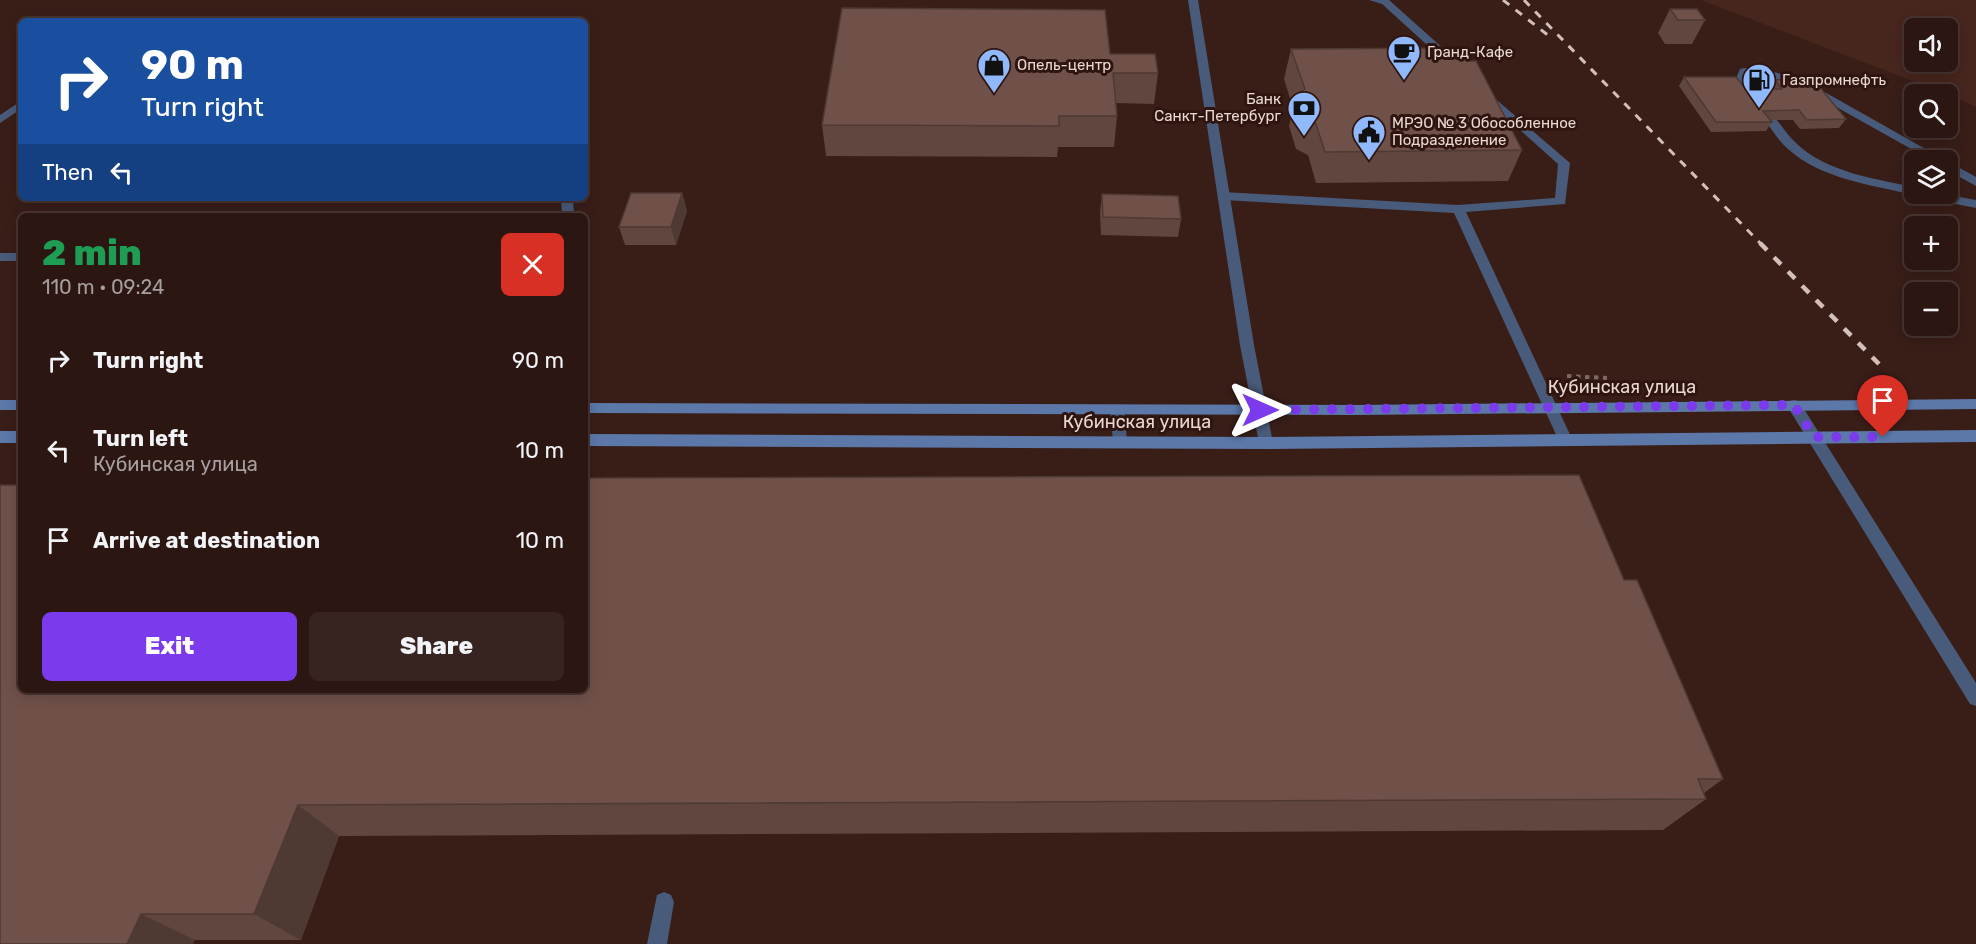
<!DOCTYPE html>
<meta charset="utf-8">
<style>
:root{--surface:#2b1612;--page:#372320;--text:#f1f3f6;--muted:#a69f9f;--line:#473532;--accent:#7c3aed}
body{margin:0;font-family:Rubik,sans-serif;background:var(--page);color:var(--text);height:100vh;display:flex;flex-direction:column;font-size:22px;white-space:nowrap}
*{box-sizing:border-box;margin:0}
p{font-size:20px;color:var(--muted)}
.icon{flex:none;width:33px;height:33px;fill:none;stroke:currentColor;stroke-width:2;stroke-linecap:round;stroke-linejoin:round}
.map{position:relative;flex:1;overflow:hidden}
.panel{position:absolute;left:18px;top:213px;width:570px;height:480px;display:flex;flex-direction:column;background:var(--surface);border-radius:9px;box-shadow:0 3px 15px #0003,0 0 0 2px var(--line)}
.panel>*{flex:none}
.banner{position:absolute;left:18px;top:18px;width:570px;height:183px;border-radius:9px;box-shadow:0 3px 15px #0003,0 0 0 2px var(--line);background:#1a4fa0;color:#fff;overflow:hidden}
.controls{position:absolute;left:1904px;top:18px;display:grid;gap:12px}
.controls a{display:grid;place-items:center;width:54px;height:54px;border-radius:9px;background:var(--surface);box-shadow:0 3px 15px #0003,0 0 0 2px var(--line);font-size:30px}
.pin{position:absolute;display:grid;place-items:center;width:51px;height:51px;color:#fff;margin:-62px -26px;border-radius:50% 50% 50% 0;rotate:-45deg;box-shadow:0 0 6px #0007}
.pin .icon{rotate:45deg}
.me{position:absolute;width:66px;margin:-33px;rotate:90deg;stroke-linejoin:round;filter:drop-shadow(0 0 4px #0008)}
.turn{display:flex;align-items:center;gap:21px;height:126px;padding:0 24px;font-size:27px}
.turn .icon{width:78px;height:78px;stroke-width:2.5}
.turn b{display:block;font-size:42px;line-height:51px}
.then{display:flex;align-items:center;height:57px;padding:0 24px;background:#0003;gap:12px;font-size:22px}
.round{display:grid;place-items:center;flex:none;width:63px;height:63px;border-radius:9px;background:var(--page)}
.summary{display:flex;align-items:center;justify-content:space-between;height:102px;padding:0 24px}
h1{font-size:36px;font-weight:800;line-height:45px;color:#1e9e55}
.action{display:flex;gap:12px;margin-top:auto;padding:12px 24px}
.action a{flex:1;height:69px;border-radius:9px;background:var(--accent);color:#fff;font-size:24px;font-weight:800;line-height:69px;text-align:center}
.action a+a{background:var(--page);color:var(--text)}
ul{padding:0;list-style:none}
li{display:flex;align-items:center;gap:18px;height:90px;padding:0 24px}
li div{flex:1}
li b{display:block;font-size:22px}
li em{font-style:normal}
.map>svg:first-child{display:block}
.built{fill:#47261e;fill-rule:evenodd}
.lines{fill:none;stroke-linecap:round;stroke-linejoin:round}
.path{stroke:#7f6761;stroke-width:4;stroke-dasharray:4.5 4.5;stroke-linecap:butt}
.lane{fill:#495b7a;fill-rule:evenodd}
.street{fill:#495b7a;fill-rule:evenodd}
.secondary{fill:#5b78a9;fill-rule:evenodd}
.rail-far1{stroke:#d3bfba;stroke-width:3;stroke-dasharray:8 8;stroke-linecap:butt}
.rail{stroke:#d3bfba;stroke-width:4.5;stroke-dasharray:10 10;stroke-linecap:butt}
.wall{fill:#60463f}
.shaded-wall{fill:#4e3933}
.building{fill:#705149;stroke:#4e3933;stroke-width:1.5}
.route{stroke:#7c3aed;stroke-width:10;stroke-dasharray:0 18}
.labels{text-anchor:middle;stroke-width:6;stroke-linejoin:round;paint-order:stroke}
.far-poi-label{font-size:15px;fill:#ead7d2;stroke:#2f150f;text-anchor:start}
.street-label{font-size:18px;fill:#ead7d2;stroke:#2f150f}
</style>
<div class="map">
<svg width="1976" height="944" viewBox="0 0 1976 944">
<rect width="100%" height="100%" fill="#391e18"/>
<path class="built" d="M1701 0H1976V107L1947 94ZM1914 28H1947V62H1914Z"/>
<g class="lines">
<path class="path" d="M1567 376 1607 378"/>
<path class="lane" d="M1369 0H1389L1455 59V63H1447L1382 4Z
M1744 68 1764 69 1805 81 1945 160H1931L1797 85 1763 75 1748 74 1745 81 1759 98 1754 101 1750 100 1735 81 1740 69Z
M1484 89 1570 163 1565 204 1466 212 1573 441 1571 445H1561L1559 441 1454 213 1223 200 1217 196 1223 192 1458 205 1555 198 1558 164 1480 94V90Z
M21 101V109L0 123V115Z
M1771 117 1775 118C1782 126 1788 136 1796 143 1826 172 1875 179 1914 187V194H1918L1914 195C1872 185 1821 179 1788 149 1779 141 1772 130 1765 120Z
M1947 161 1976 177V186L1947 170Z
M1920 194H1943L1976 200V208L1926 198Z
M561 198H573L574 216H562Z
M0 253H21V261H0Z
M1794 400 1799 401 1976 683V706L1970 704 1789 409 1787 405 1789 401Z
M1117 404 1124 409 1127 441 1125 445H1115L1113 441 1110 409Z
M664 892 671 895 674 902 667 944H647L657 895Z"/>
<path class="street" d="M1188 0H1198L1254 345 1273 443 1271 447H1261L1259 443 1240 345Z"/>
<path class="secondary" d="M1976 399V409L1357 415 585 413V403L1357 405Z
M0 400H21V410H0Z
M1976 430V442L1266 449 585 446V434L1266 437Z
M0 431H21V443H0Z"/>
<path class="rail-far1" d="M1503 0 1549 36
M1524 0 1762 245"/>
<path class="rail" d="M1760 243 1879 364"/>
</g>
<path class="wall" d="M1670 9 1705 20 1692 44H1665L1658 33Z
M1291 49 1471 61 1522 150 1508 181 1316 183 1308 155 1296 149 1289 126 1293 108 1284 79Z
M1110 54 1158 73 1154 104 1116 103 1117 116 1114 147H1058L1057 157 826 156 822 125Z
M1684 77 1746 89H1769L1775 80 1846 119 1839 128 1800 129 1793 120H1770L1772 122 1766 131 1711 132 1679 86Z
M682 193 687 211 676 245H625L619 227Z
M1102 194 1181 219 1178 237 1101 235 1100 212Z
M1624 580 1723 779 1704 793 1706 799 1663 830 339 836 301 940H195L0 944 21 690Z"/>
<path class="shaded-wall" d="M682 193 687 211 676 245 671 227Z
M298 805 339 836 301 940 254 914Z
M141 914 195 940 193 944H127Z"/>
<path class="building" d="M842 8 1105 10 1110 54H1155L1158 73H1113L1117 116H1059V126L822 125Z
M1670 9H1697L1705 20H1678Z
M1464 48 1471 61H1476L1522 150 1325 152 1316 124 1304 118 1296 95 1305 89 1291 49Z
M1684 77H1736L1746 89H1782L1775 80 1813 79 1846 119 1807 120 1799 110 1763 111 1772 122H1716Z
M631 193H682L671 227H619Z
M1102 194 1178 196 1181 219 1103 217Z
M1579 475 1624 580H1637L1723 779H1698L1706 799 298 805 254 914H141L127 944H0V485H21V690H585V478Z"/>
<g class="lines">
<path class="route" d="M1260 410 1794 405 1814 437H1883"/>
</g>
<defs>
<symbol id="cafe-pin" viewBox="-11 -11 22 30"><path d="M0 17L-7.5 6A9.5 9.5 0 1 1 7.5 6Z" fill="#90b8fd" stroke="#2f150f"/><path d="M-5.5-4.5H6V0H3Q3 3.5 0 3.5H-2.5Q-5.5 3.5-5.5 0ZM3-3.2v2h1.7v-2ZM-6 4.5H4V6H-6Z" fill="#111"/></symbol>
<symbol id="shop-pin" viewBox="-11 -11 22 30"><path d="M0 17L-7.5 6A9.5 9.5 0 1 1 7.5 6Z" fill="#90b8fd" stroke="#2f150f"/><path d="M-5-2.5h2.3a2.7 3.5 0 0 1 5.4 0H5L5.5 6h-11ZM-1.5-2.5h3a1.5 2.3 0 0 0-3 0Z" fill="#111"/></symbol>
<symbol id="fuel-pin" viewBox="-11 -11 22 30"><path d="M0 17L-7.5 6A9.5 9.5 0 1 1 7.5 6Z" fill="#90b8fd" stroke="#2f150f"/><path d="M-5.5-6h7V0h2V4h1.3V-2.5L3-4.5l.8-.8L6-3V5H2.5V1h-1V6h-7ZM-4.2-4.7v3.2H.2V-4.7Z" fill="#111"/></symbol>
<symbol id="bank-pin" viewBox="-11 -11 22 30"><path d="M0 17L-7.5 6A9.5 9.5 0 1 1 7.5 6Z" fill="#90b8fd" stroke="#2f150f"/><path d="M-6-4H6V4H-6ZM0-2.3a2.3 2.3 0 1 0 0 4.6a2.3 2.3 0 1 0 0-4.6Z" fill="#111"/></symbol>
<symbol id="civic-pin" viewBox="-11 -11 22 30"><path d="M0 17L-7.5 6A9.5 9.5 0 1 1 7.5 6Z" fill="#90b8fd" stroke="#2f150f"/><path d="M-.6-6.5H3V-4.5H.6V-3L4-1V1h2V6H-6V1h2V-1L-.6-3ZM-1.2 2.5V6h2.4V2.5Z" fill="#111"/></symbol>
</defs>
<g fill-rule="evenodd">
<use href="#cafe-pin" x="1385" y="33" width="38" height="52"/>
<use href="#shop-pin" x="975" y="46" width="38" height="52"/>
<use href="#fuel-pin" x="1740" y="61" width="38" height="52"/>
<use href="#bank-pin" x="1285" y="89" width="38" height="52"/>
<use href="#civic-pin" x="1350" y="113" width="38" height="52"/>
</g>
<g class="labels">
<g class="far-poi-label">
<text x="1427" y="57">Гранд-Кафе</text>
<text x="1017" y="70">Опель-центр</text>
<text x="1782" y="85">Газпромнефть</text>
<text x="1281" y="104" text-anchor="end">Банк<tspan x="1281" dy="17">Санкт-Петербург</tspan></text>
<text x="1392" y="128">МРЭО № 3 Обособленное<tspan x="1392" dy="17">Подразделение</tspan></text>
</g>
<g class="street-label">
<text x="1622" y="393">Кубинская улица</text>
<text x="1137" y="428">Кубинская улица</text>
</g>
</g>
</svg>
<div class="controls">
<a><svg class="icon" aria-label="sound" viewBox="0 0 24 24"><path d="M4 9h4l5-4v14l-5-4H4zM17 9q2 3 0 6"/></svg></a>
<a><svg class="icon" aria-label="search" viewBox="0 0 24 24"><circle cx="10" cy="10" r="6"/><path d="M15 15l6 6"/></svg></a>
<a><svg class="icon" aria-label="layers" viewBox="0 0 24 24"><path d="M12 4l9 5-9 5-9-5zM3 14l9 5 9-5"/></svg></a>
<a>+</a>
<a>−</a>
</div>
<div class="pin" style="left:1883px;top:437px;background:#d93025"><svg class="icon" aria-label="arrive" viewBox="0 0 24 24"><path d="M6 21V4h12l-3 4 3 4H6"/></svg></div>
<svg class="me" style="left:1260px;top:410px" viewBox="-20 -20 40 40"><path d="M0-17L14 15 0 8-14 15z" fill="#7c3aed" stroke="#fff" stroke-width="4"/></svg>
<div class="banner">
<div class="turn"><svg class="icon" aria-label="right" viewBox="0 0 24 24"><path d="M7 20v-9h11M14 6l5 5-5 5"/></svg><div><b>90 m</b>Turn right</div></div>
<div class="then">Then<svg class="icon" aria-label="left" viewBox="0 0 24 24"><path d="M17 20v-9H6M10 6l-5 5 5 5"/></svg></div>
</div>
<section class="panel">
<div class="summary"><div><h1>2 min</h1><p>110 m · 09:24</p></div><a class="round" style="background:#d93025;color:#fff"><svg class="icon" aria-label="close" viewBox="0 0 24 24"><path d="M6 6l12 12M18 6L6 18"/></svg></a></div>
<ul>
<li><svg class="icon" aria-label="right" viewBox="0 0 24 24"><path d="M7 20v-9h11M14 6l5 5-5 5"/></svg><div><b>Turn right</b></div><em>90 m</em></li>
<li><svg class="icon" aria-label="left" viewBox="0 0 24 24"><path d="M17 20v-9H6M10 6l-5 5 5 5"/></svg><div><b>Turn left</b><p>Кубинская улица</p></div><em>10 m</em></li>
<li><svg class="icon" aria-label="arrive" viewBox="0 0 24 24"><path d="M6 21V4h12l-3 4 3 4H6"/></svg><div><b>Arrive at destination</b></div><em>10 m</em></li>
</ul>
<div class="action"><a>Exit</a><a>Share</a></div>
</section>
</div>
